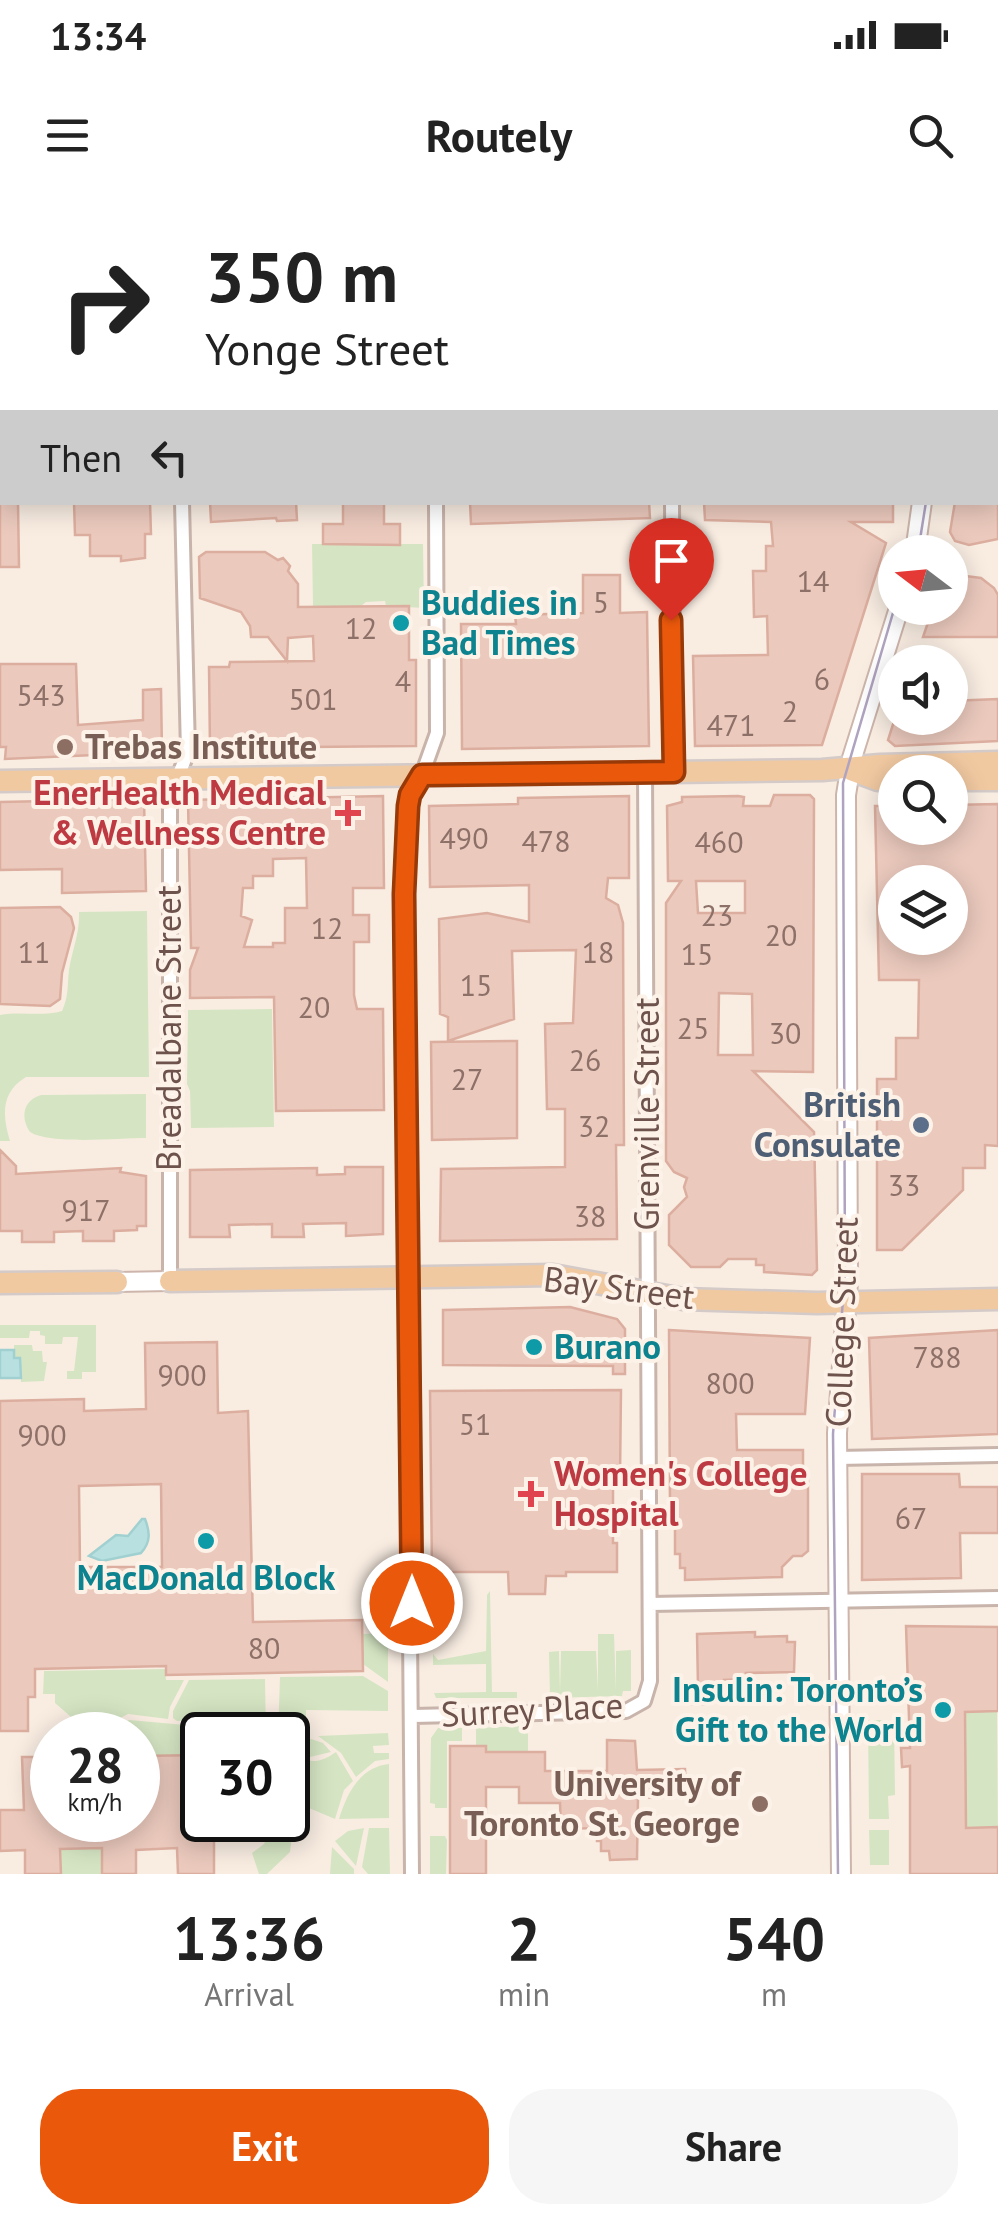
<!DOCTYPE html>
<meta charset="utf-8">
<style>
:root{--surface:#fff;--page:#f6f6f6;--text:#222;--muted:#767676;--accent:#ea580c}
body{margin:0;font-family:"PT Sans",sans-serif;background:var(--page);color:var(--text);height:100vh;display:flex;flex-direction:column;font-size:38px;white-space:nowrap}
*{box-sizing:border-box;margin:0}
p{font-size:32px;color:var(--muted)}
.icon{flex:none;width:55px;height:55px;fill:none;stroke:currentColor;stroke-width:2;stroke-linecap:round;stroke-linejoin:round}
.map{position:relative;height:1674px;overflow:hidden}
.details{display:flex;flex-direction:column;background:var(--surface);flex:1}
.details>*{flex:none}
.banner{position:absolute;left:0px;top:0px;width:1000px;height:305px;box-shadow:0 5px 25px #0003;background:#fff;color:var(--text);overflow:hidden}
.needle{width:65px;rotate:286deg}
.buttons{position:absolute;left:878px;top:335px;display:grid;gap:20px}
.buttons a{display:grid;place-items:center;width:90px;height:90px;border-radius:50%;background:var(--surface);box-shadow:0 5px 25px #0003;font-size:50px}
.speed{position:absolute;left:30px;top:1512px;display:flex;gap:20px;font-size:50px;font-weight:700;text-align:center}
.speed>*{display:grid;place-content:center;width:130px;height:130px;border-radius:50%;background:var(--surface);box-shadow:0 5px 25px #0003;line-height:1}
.speed small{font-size:25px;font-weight:400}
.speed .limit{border:5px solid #111;border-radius:15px;background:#fff;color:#111}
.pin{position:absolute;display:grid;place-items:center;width:85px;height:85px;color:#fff;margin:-102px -42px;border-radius:50% 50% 50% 0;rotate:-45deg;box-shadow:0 0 10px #0007}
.pin .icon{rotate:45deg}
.me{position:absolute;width:110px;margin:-55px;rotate:0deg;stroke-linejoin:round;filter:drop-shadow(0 0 8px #0008)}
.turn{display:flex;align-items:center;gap:35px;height:210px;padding:0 40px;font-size:45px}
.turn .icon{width:130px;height:130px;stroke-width:2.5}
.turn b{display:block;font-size:70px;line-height:85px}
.then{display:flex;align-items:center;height:95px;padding:0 40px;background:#0003;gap:20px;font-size:38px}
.eta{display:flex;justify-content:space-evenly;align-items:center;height:170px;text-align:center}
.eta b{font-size:60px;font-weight:600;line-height:70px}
.primary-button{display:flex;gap:20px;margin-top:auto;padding:20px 40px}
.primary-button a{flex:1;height:115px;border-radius:40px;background:var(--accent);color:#fff;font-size:40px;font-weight:600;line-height:115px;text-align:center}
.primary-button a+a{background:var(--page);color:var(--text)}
.status{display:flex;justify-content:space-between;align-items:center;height:70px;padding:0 50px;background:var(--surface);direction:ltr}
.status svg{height:28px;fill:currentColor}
header{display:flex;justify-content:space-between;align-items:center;height:130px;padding:0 40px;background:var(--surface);font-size:45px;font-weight:600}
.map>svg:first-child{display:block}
.green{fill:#d5e5c3}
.water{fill:#b9e0e0;stroke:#a1d0d1;stroke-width:2.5}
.building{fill:#ebc9bd;stroke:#dcae9f;stroke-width:2.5;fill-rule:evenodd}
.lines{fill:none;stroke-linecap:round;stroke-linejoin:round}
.minor-casing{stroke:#c8b4ab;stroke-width:18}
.secondary-casing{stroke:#cdb5ab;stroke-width:22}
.primary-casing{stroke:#d4cbc9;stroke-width:25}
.minor{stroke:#fff;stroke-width:12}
.secondary{stroke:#fff;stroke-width:18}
.primary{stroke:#f1c9a1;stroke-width:20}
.tram{stroke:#afa3c0;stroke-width:2.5}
.route-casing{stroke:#983908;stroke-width:25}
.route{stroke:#ea580c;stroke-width:18}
.culture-dot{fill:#0f9aa8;stroke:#fdf2e8;stroke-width:4}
.education-dot{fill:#8d6e63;stroke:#fdf2e8;stroke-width:4}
.health-dot{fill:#e0444e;stroke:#fdf2e8;stroke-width:4}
.service-dot{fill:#5c6f8a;stroke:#fdf2e8;stroke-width:4}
.labels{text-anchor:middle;stroke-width:8;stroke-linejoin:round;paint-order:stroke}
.number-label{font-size:30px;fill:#8d7068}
.culture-label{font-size:35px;font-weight:bold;fill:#0d838f;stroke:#fdf2e8;text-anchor:start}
.education-label{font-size:35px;font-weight:bold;fill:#785e54;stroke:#fdf2e8;text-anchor:start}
.health-label{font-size:35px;font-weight:bold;fill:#be3a42;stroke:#fdf2e8;text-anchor:end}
.street-label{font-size:35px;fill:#6e534c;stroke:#fdf2e8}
.service-label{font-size:35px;font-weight:bold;fill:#4e5e75;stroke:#fdf2e8;text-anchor:end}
</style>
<div class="status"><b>13:34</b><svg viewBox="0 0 49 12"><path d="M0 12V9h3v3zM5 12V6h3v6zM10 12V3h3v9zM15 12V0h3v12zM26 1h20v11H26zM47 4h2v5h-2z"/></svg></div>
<header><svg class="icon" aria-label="menu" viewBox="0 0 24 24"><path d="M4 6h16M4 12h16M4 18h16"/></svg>Routely<svg class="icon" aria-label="search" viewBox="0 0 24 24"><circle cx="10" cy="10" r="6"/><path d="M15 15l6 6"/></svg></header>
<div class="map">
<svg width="998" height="1674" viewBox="0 0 998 1674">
<rect width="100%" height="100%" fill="#f9ede2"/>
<path class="green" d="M312 344H423L424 408 386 406 385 401 366 402 361 406H313Z
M147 711 149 877H26C1 892 2 915 10 941H0V815C21 811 42 817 62 811 69 795 67 787 69 770 72 750 80 733 79 712Z
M272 809 274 927 191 928 190 891 187 884 188 810Z
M146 894V938C120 938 50 945 30 932 20 918 23 900 41 895Z
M0 1125H96V1172H82V1179H67V1171H74L78 1137H63L62 1144H45V1136L40 1135V1131H30L29 1138H0Z
M14 1145H32L33 1151H42L43 1162H47L44 1181 21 1182 20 1158H14Z
M490 1391 492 1492H517V1498H436L434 1493 486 1492V1464L433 1465V1454L438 1460 486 1451 487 1395Z
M388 1433V1482L363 1464 362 1434Z
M598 1434H614L616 1491V1451L631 1450V1491H623L622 1496 550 1498 549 1452 559 1451 560 1492 561 1451H596L598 1491Z
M165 1469 166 1480H184L170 1507 168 1519 128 1514 105 1526H89L78 1523 55 1503V1494H43L44 1471Z
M363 1476 388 1491V1511L306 1510V1534L288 1540V1535H278L280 1477Z
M265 1479 266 1535H241L212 1521H177L173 1518V1511L189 1480Z
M997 1510 998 1638 994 1627 974 1628 973 1637H967L965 1512Z
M129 1520 208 1527 231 1535H202V1555L138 1556V1535H103L104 1531Z
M868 1520H894L895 1595 888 1596 889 1619H869Z
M522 1526 528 1534V1552H486V1546H476V1528Z
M438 1528H462V1541H447V1608H435V1604L430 1603 431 1538Z
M388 1533 389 1545 373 1546 374 1553H389V1559L375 1561 356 1577 341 1553 318 1536Z
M311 1539 323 1543 331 1552 310 1557 290 1545Z
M288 1549C305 1564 318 1565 336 1552L353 1581 344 1590 335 1619 309 1608 290 1589Z
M389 1564V1618L339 1619C347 1593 360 1567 389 1564Z
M364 1628 356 1666 335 1641 348 1631Z
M369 1628H389L390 1674H368L362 1667Z
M270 1630 292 1636 290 1652 267 1674H259L252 1653 264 1644Z
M869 1630H889V1665H870Z
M430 1636H445L447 1640 446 1674H430Z
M332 1647 354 1669V1674H330Z
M102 1648V1674H61L60 1649Z"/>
<path class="water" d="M0 1150H14V1158H20L21 1178H0Z
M142 1319H145C150 1332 151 1342 141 1353L102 1361 89 1356 116 1335 128 1336Z"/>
<path class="building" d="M0 302H18L19 367H0Z
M74 302H150L151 334H145V358L121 361V356H90V335H75Z
M210 302H296L297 320 277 321 276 318 211 322Z
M343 302H384V324H400V345L323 344V324H343Z
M470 302H649L650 318 471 324Z
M704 302H893V322H851L886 343 822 545 695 546 693 456 768 455 767 416 754 417 753 371H766V346H773L771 322 705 320Z
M955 302H998V339L969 345 955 341 950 332Z
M206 352H265L278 360 283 358 290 366 288 371 298 384V407L409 406V460H416V546L210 548 209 467H229L230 462 314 461 313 436 288 438 287 461 268 437H251L250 426 241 412 200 398 199 357Z
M950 374 981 378 994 388 998 395V437H923L933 408H950Z
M583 375H620V413L647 412 649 546 462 549 461 424H516L515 415 583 413Z
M0 464H76L78 525 143 520V490L161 489 162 552 5 559 6 547H0Z
M998 499V541L895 546 888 540 895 518H950V501Z
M774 595H810L814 599 813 872 753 871 814 932 817 1070 812 1075 764 1072V1065H756V1059H728L720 1067H691L669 1045V1015L687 997 684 987 687 978 674 972 666 961V703L681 681H668L667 606 682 602V597L738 596 744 597 743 606H770ZM696 681H745V713H698ZM719 793 752 794 753 855H718Z
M383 596 384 688H353V715H369V742H354V795L357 809H383L384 910 276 911 274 797 190 798V770L198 748H191L188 600ZM306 658 307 708H285V743H273V747H244L252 720 241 716 243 688H253V676H273V659Z
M629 596V678H608L606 698 618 705 623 723 624 945H616L617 1039 440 1041 441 969 565 967V909H547L545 824 573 823 576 750 512 751 514 819 448 841V817L440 814 439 719 487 713 529 722V685L430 687 429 606 518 604V598Z
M144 599 146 691 62 693V669L0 670V602Z
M998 604V946L985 945V968H963V990L902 1050H877V879H896V838H918L919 780H879L875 606H895V628H950V605ZM895 682H950V738H895Z
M60 707 71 717 74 728 62 773 60 799 50 806 0 804V708Z
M517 841V938L432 940 431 842Z
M0 950 16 966V974L121 968 120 972 146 976V1026H137V1030L114 1031V1041H83V1031L54 1032V1042H22V1031H0Z
M345 967H383V1034L346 1036V1023L303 1024 304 1037H272V1024L229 1025 230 1037H190V970L317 968V975L345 974Z
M570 1107 617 1119 625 1129V1174H613V1166L443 1165V1110Z
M669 1130 810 1138 805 1214H736L737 1250H803V1271L808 1277V1351L802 1356H793L782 1367V1377L685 1380V1368H680V1354H675V1307H670Z
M998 1130V1234L872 1239 869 1138Z
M217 1142 218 1213 248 1211 253 1422 362 1420 363 1471 166 1475V1466L35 1469V1497H28V1531H0V1201L84 1199V1211L146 1209 145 1143ZM161 1284 162 1367H80L79 1286Z
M621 1190 620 1278H613V1343H617V1372H566V1376H546L545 1394H509L508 1372H432L430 1191Z
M862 1274H959L960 1287H998V1333H960L961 1378 862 1380Z
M906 1426 998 1427V1511L965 1512 966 1628 998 1627V1674H910V1566L902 1567 901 1548H910Z
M755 1432V1437L787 1436V1442H795L794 1472 746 1473 747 1479 724 1480V1500H708V1504H683V1486L698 1487 697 1434Z
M607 1540 635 1541 637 1570 685 1569 686 1596 638 1598 637 1659 610 1660 609 1651H601V1641H597V1628L561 1629 560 1603H519V1587H486V1674H450V1546H486V1552H545V1571H607Z
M202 1555V1620H214V1674H178L177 1648 136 1650V1674H102V1648L60 1649 61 1674H25V1650L0 1651V1610H24L22 1557H52V1620H138V1556Z"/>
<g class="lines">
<defs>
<path id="minor" d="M435 0V2
M179 2V0
M671 2V0
M672 302 674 572
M170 1081V596L188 552 182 302
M837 1258 998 1255
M650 1404 998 1398
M413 1516 626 1511 644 1501 650 1481 645 573
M412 1674 404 694 410 595 422 575 437 533 436 302"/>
<path id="secondary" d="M917 0V2
M915 352 922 302
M117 1082 170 1081
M841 1674 837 1233 848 1082 846 595 852 558 899 408"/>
<path id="primary" d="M851 570 878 580H895
M950 580H998
M0 581 822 570 880 565 998 562
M170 1081 553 1075 683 1099 817 1103 998 1099
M0 1083 117 1082"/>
</defs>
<use href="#minor" class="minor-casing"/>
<use href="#secondary" class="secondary-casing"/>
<use href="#primary" class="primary-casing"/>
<use href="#minor" class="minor"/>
<use href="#secondary" class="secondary"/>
<use href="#primary" class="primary"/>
<path class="tram" d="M925 0V2
M918 352 926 302
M838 1674 833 1234 845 1072 843 583 895 406"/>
</g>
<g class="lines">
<defs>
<path id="route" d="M412 1403 404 694 408 606 410 595 422 575 674 572 671 420"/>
</defs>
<use href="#route" class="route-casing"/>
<use href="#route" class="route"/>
</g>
<g class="culture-dot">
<circle cx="401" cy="423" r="10"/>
<circle cx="534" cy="1147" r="10"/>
<circle cx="206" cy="1341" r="10"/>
<circle cx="943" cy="1510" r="10"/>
</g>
<g class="education-dot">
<circle cx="65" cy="547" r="10"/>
<circle cx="760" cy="1604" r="10"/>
</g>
<g class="health-dot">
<path d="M343 598h10v10h10v10h-10v10h-10v-10h-10v-10h10z"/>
<path d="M526 1279h10v10h10v10h-10v10h-10v-10h-10v-10h10z"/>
</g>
<circle class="service-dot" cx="921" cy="925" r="10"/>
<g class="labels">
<g class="number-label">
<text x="813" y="392">14</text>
<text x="601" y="413">5</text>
<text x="361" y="439">12</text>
<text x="822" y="490">6</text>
<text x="403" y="492">4</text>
<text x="41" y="506">543</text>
<text x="313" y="510">501</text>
<text x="790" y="522">2</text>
<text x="731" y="536">471</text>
<text x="464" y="649">490</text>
<text x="546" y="652">478</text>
<text x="719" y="653">460</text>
<text x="717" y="726">23</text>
<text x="327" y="739">12</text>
<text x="781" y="746">20</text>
<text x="34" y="763">11</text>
<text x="598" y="763">18</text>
<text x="697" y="765">15</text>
<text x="476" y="796">15</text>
<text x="314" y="818">20</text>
<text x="693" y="839">25</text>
<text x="785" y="844">30</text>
<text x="585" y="871">26</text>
<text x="467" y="890">27</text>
<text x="594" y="937">32</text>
<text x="904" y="996">33</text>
<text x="86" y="1021">917</text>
<text x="590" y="1027">38</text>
<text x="937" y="1168">788</text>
<text x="182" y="1186">900</text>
<text x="730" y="1194">800</text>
<text x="475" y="1235">51</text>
<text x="42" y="1246">900</text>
<text x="911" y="1329">67</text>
<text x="264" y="1459">80</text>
</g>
<g class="culture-label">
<text x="421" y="415">Buddies in<tspan x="421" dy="40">Bad Times</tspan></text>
<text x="554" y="1159">Burano</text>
<text x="206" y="1390" text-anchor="middle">MacDonald Block</text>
<text x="923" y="1502" text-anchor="end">Insulin: Toronto’s<tspan x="923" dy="40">Gift to the World</tspan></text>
</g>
<g class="education-label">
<text x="85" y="559">Trebas Institute</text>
<text x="740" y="1596" text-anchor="end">University of<tspan x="740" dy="40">Toronto St. George</tspan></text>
</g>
<g class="health-label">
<text x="326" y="605">EnerHealth Medical<tspan x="326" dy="40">&amp; Wellness Centre</tspan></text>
<text x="554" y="1286" text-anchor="start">Women's College<tspan x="554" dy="40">Hospital</tspan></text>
</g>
<g class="street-label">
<text transform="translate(169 828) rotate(-90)" y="12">Breadalbane Street</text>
<text transform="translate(647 914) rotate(-90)" y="12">Grenville Street</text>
<text transform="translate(619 1088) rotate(7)" y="12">Bay Street</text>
<text transform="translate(842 1122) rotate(-88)" y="12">College Street</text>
<text transform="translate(532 1510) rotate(-3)" y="12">Surrey Place</text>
</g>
<g class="service-label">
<text x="901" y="917">British<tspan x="901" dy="40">Consulate</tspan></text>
</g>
</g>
</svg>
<div class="buttons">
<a><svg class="needle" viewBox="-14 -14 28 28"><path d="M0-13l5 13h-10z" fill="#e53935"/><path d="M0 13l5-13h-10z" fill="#767676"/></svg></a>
<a><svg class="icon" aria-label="sound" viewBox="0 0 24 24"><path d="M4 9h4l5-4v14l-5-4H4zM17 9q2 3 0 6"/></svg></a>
<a><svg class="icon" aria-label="search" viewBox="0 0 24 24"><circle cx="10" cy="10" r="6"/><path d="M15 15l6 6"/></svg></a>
<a><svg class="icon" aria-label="layers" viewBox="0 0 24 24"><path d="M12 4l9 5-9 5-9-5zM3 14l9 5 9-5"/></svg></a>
</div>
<div class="speed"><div>28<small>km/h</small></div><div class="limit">30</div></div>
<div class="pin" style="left:671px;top:420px;background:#d93025"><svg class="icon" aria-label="arrive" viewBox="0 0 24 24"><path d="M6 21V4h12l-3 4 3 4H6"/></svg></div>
<svg class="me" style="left:412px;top:1403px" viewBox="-20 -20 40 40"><circle r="17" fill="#ea580c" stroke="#fff" stroke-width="3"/><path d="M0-11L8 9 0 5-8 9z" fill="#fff"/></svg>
<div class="banner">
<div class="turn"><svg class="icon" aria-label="right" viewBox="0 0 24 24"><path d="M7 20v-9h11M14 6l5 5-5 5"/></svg><div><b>350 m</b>Yonge Street</div></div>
<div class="then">Then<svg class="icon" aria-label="left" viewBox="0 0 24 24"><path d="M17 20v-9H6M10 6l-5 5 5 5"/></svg></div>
</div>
</div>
<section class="details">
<div class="eta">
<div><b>13:36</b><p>Arrival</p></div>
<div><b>2</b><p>min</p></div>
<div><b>540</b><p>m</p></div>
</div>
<div class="primary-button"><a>Exit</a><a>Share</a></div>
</section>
